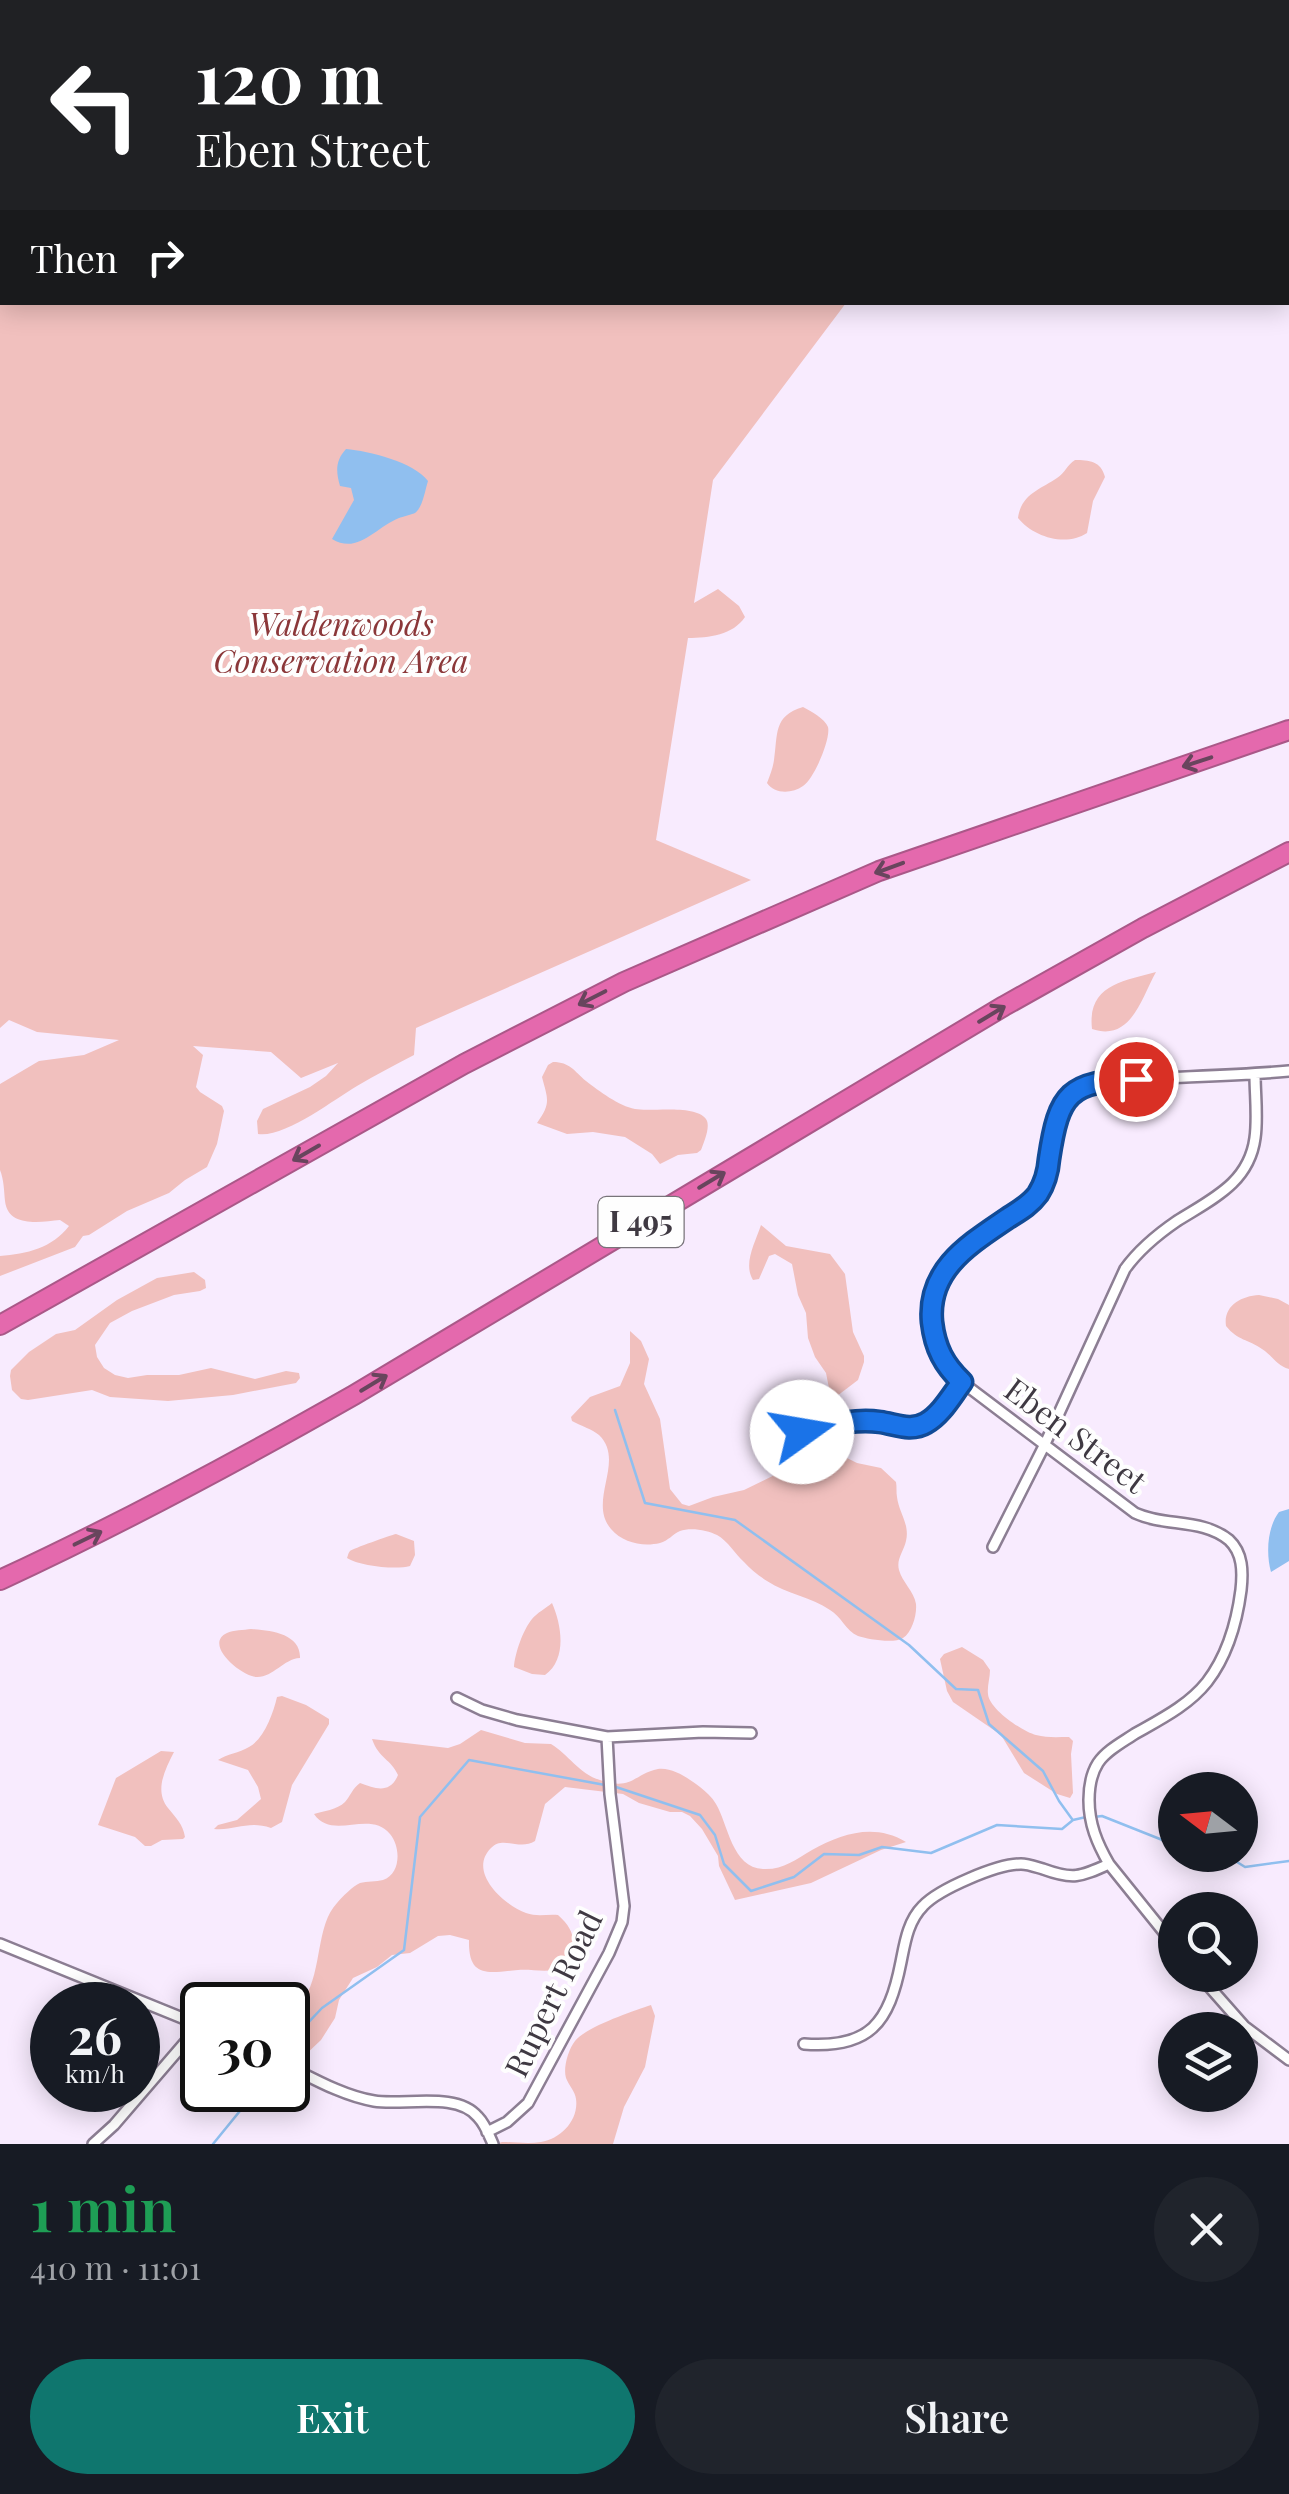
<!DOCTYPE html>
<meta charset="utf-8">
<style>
:root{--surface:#171b24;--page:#20242c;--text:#f1f3f6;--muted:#9ea1a6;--accent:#0f766e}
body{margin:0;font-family:"Playfair Display",serif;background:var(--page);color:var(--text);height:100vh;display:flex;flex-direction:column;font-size:38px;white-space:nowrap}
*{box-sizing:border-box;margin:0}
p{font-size:32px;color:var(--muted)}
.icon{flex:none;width:55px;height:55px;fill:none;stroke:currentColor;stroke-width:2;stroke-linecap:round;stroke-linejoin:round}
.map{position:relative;height:2144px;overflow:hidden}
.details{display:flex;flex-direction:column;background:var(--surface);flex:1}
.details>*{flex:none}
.guide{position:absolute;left:0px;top:0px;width:1290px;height:305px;box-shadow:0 5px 25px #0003;background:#202124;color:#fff;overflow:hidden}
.needle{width:65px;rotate:286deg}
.buttons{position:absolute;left:1158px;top:1772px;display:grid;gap:20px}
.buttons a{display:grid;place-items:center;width:100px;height:100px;border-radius:50%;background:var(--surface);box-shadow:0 5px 25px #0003;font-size:50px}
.speed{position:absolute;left:30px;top:1982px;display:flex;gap:20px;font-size:50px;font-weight:700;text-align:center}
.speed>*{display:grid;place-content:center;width:130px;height:130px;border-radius:50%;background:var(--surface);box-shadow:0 5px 25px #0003;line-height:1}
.speed small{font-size:25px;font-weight:400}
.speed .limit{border:5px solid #111;border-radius:15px;background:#fff;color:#111}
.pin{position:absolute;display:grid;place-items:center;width:85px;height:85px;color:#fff;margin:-42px;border:5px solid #fff;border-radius:50%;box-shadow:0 2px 10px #0007}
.me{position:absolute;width:110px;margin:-55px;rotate:77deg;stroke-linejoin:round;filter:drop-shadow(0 0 8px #0008)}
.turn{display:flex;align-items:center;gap:35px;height:210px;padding:0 30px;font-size:45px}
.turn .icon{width:130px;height:130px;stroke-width:2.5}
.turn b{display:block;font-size:70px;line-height:85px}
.then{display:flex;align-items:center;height:95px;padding:0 30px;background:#0003;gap:20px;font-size:38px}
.round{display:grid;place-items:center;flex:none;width:105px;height:105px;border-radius:52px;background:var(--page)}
.headline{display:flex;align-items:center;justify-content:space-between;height:170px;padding:0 30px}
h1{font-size:60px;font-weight:600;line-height:75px;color:#1e9e55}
.cta{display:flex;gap:20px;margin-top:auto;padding:20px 30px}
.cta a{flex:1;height:115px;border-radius:60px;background:var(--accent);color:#fff;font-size:40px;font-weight:600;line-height:115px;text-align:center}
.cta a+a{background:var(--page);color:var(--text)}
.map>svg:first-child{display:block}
.green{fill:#f1c0be}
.water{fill:#90bfef}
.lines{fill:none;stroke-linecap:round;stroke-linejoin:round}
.stream{stroke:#90bfef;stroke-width:2.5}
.minor-casing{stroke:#8c7e93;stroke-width:14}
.motorway-casing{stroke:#aa5888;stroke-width:22}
.minor{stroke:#fff;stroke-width:9}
.motorway{stroke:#e469ad;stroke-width:18}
.oneway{stroke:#68455d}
.route-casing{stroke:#114b97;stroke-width:25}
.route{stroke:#1a73e8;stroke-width:18}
.labels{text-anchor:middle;stroke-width:8;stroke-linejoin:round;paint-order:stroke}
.shield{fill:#fefefe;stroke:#78747a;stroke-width:2.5}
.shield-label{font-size:30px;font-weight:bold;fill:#3f3942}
.park-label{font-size:32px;font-style:italic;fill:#8b3739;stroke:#fefefe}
.street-label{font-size:32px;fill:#3f3942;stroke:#fefefe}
</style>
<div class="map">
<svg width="1289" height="2144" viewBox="0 0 1289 2144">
<rect width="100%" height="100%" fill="#f8ebfe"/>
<path class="green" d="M0 0H1289V114L1288 2H2V302L846 303 713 480 694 603 718 589 739 606 745 617C733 635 709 638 688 638L656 840 751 880 416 1028 414 1055C395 1065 375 1075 357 1086 333 1100 285 1138 258 1134L257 1121 263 1109 310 1087 326 1076 338 1063 301 1078 271 1052 193 1046 203 1055 196 1087 200 1092 222 1106 224 1111 217 1144 207 1167 185 1180 169 1193 127 1211 89 1235 83 1236 75 1247 0 1276V1256C27 1254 52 1248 69 1226L60 1220C41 1222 8 1228 5 1201 4 1191 4 1180 0 1170V1084L39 1061 84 1055 119 1040 37 1032 9 1020 0 1028Z
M1075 460C1089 460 1101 461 1105 477L1093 501 1087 533C1066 547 1033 537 1018 518 1021 494 1041 489 1057 478 1065 473 1067 465 1075 460Z
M803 707C811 711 825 719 828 727 831 739 814 779 803 786 792 794 774 794 767 783 770 775 773 768 774 760 778 734 773 716 803 707Z
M1156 972C1141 999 1131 1042 1092 1029 1087 985 1123 981 1156 972Z
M553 1062C570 1062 574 1071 586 1081 599 1091 619 1106 635 1109 651 1112 695 1104 706 1119 711 1126 704 1142 701 1150L697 1153 678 1155 660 1164 652 1154 625 1137 593 1132 567 1134 537 1123C551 1103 548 1100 542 1077L548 1065Z
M761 1225 786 1246 830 1254 845 1274 853 1332 864 1356V1362L858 1380 837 1396 831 1398 826 1373 815 1357 808 1338 806 1313 798 1295 792 1264 775 1254 769 1256 759 1279 753 1280C743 1264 755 1243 761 1225Z
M194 1272 205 1280 206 1288 200 1291 174 1295 132 1311 110 1323 95 1345 97 1357 104 1368 115 1375 128 1378 147 1375H179L211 1368 255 1379 286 1371 299 1373 300 1378 296 1383 233 1395 168 1401 110 1397 92 1390 28 1400 21 1399 12 1390 10 1376 11 1370 29 1352 56 1334 75 1330 117 1300 157 1278Z
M1259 1295 1278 1299 1289 1305V1369C1276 1365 1273 1356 1262 1349 1248 1339 1238 1341 1226 1326 1223 1306 1241 1296 1259 1295Z
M630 1331 641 1341 649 1359 644 1384 660 1419 670 1489 682 1504 689 1506 713 1497 744 1490 809 1458 833 1451 857 1463 881 1468 896 1482C897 1487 896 1492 897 1497 899 1513 910 1524 906 1541 904 1551 896 1559 899 1570 902 1582 914 1591 916 1604 917 1615 912 1632 903 1638 894 1644 867 1639 858 1636 846 1631 841 1616 830 1610 811 1597 787 1594 767 1581 759 1576 750 1569 744 1562 735 1554 728 1541 717 1535 708 1530 690 1527 680 1531 673 1534 668 1541 660 1543 643 1547 623 1543 611 1529 587 1501 626 1461 599 1435 592 1429 581 1426 572 1421L571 1417 590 1397 620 1386 630 1363Z
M396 1534 414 1541 415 1555 410 1566C396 1570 359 1566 347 1558 348 1556 348 1553 350 1551 352 1549 391 1535 396 1534Z
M552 1603C562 1626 567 1659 545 1675L532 1674 514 1667C515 1653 523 1630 532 1619 537 1613 546 1608 552 1603Z
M251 1629C271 1630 301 1634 300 1658 283 1659 273 1678 256 1677 241 1676 203 1644 227 1633 233 1630 244 1630 251 1629Z
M962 1647 983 1660 990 1670C990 1678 987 1687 988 1694 989 1709 1023 1732 1036 1735 1047 1738 1058 1737 1069 1737L1073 1741 1071 1754 1073 1793 1070 1798 1057 1794 1024 1773 1001 1735 953 1702 947 1691 940 1659 944 1654Z
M282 1696 306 1705 329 1719V1724L292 1785 282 1822 271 1828C248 1820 235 1831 214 1829L218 1825 237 1820 261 1799 258 1787 248 1770 218 1760C227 1754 239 1753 249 1747 264 1739 273 1714 277 1697Z
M481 1730 525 1743 551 1744C568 1754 579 1774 600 1780 632 1791 634 1774 658 1769 673 1767 689 1779 700 1787 706 1792 712 1797 716 1804 728 1824 732 1868 763 1869 783 1870 795 1860 812 1850 842 1833 875 1823 906 1842L881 1850 811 1883 735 1900 719 1866 718 1856 702 1829 690 1816 682 1812H670L639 1803 623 1794 565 1787 545 1804 535 1841C519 1851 503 1835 491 1848 467 1872 504 1905 526 1913 537 1917 547 1914 558 1915 576 1931 577 1944 566 1966 551 1974 535 1969 518 1970 490 1972 468 1980 469 1940L450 1935 438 1936 410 1953 392 1955 377 1967 353 1978 339 2000 335 2018 321 2040 302 2058 288 2062V2013C293 2008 301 2004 305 1997 322 1971 316 1925 337 1903 342 1897 353 1886 360 1883 367 1881 376 1882 383 1880 401 1874 401 1847 390 1834 370 1809 332 1841 314 1814 323 1811 337 1810 345 1802 351 1795 352 1789 360 1783 376 1789 390 1794 398 1775 391 1759 379 1759 372 1739L448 1748 460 1744Z
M161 1751 174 1752C165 1770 154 1790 168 1808 176 1818 183 1824 185 1837L183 1839 162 1840 151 1846H145L135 1837 98 1825 116 1778Z
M651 2005 655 2016 645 2067 624 2107 613 2144H496L502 2142C515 2142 528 2144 541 2142 561 2139 579 2120 576 2099 575 2091 569 2086 566 2078 563 2068 568 2050 575 2041 586 2027 633 2011 651 2005Z"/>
<path class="water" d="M346 449C369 451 414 462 428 481 425 490 423 507 415 513 413 514 402 517 399 518 376 527 358 555 332 539L354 500 351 488 340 486C336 472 335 461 346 449Z
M1289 1509V1561L1271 1572C1266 1554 1267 1528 1279 1512Z"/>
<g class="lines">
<path class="stream" d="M615 1410 645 1503 735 1520 909 1645 956 1689 978 1690 989 1724 1043 1771 1059 1801 1072 1819
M613 1786 700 1815 715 1835 724 1864 751 1891 794 1877 824 1854 859 1855 882 1847 931 1853 997 1825 1062 1829 1073 1820 1086 1817
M1094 1817 1102 1816 1175 1845
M1211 1855 1229 1857 1245 1867 1289 1861
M288 2044 322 2008 404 1950 420 1817 469 1760 605 1785
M213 2144 257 2090"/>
<defs>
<path id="minor" d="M802 1432C828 1426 854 1418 880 1422 895 1424 911 1431 926 1423 941 1415 952 1395 962 1382
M993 1547 1044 1446 1125 1269C1138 1251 1158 1234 1177 1221 1212 1199 1249 1183 1255 1138 1258 1117 1255 1095 1255 1074
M457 1698 482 1710 517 1720 607 1737 703 1732 751 1733
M0 1944 202 2026
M1175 1946 1109 1864C1097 1843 1089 1824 1089 1800 1089 1787 1091 1774 1098 1763 1106 1751 1121 1743 1133 1735 1159 1720 1188 1706 1207 1682 1227 1656 1237 1621 1241 1590 1243 1572 1243 1553 1229 1540 1202 1518 1165 1527 1135 1513L967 1386C960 1379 952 1373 946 1364 916 1320 936 1267 977 1238 996 1224 1024 1214 1038 1194 1060 1162 1042 1103 1084 1086 1106 1076 1136 1079 1159 1078 1203 1076 1246 1075 1289 1071
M1199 1975 1244 2026 1289 2060
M804 2044C870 2049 889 2023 901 1962 905 1942 908 1921 923 1906 939 1889 997 1864 1021 1864 1028 1864 1036 1867 1043 1869 1073 1880 1080 1877 1109 1864
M288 2066C314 2079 344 2096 374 2101 403 2106 457 2091 478 2117 485 2124 489 2135 493 2144
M487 2132 507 2122 528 2103 609 1953 622 1922 624 1906 610 1794 607 1737
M93 2144 114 2125 200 2025"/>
<path id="motorway" d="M0 1325 464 1064 624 982 879 871 1289 730
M0 1580C121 1524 238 1461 354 1395L1004 1006 1143 928 1289 852"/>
</defs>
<use href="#minor" class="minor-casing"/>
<use href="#motorway" class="motorway-casing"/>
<use href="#minor" class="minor"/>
<use href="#motorway" class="motorway"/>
</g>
<defs><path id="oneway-shaft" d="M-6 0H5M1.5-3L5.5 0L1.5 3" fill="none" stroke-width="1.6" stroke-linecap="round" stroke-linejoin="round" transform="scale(2.5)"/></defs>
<g class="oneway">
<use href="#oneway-shaft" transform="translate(1197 762) rotate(162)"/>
<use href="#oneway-shaft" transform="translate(889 868) rotate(160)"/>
<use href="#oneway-shaft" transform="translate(592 998) rotate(153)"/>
<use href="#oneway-shaft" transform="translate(992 1014) rotate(-31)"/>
<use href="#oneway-shaft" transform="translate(306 1153) rotate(150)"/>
<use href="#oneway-shaft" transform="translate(712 1180) rotate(-31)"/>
<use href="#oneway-shaft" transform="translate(374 1383) rotate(-31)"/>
<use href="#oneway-shaft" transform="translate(88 1538) rotate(-26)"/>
</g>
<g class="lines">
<defs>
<path id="route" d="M802 1432C828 1426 854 1418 880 1422 895 1424 911 1432 926 1423 941 1415 952 1395 962 1382 944 1365 935 1348 932 1322 927 1269 970 1244 1008 1218 1019 1211 1030 1205 1038 1194 1045 1183 1048 1172 1049 1159 1059 1092 1069 1082 1136 1079"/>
</defs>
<use href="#route" class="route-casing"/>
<use href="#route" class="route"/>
</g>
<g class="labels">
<rect class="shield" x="598.5" y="1197" width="85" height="50" rx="8"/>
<g class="shield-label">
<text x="641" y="1232">I 495</text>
</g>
<g class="park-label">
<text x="341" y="636">Waldenwoods<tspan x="341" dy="37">Conservation Area</tspan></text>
</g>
<g class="street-label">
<text transform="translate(1075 1436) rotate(37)" y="11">Eben Street</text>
<text transform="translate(554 1994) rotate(-64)" y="11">Rupert Road</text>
</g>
</g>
</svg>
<div class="buttons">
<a><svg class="needle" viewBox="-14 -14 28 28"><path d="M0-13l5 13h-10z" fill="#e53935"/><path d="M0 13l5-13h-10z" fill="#9ea1a6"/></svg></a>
<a><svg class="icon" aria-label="search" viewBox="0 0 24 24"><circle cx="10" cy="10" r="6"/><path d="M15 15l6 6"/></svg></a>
<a><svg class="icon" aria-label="layers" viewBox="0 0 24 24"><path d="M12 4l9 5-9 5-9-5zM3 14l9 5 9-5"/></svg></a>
</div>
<div class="speed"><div>26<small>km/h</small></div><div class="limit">30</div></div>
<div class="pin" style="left:1136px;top:1079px;background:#d93025"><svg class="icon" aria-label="arrive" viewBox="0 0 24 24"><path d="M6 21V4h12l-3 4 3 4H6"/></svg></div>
<svg class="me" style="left:802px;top:1432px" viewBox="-20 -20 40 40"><circle r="19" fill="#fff"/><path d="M0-13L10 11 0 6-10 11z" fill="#1a73e8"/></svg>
<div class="guide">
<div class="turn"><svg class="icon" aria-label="left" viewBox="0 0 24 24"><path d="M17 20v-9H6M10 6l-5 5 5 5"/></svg><div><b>120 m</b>Eben Street</div></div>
<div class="then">Then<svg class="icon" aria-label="right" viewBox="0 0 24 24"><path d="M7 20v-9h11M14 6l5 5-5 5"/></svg></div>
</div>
</div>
<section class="details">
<div class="headline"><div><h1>1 min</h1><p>410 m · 11:01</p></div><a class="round"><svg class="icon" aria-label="close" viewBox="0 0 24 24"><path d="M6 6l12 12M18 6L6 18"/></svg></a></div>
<div class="cta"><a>Exit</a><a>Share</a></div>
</section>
